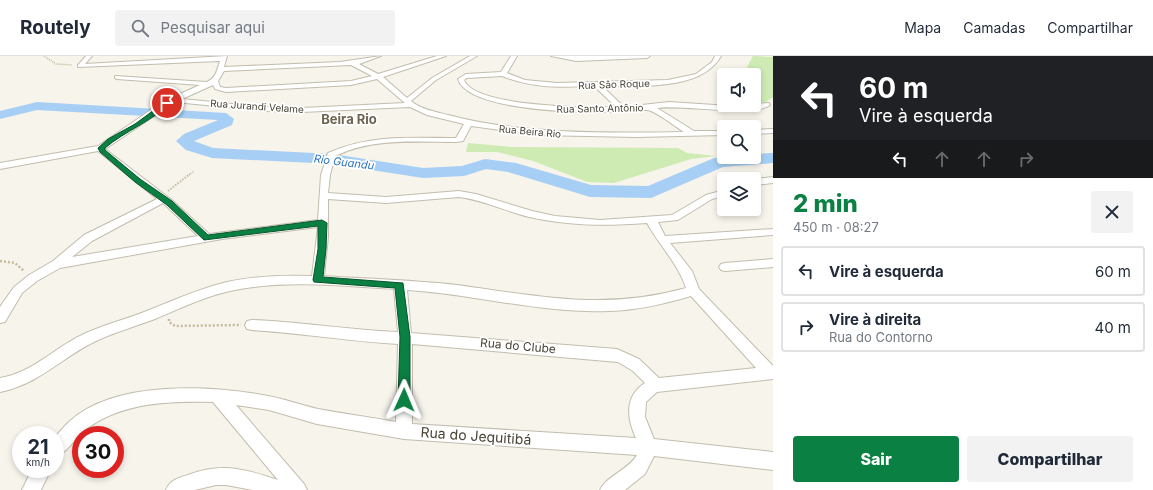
<!DOCTYPE html>
<html lang="pt">
<meta charset="utf-8">
<style>
:root{--surface:#fff;--page:#f2f2f3;--text:#1f2937;--muted:#747a83;--line:#e0e1e3;--accent:#0b8043}
body{margin:0;font-family:Inter,sans-serif;background:var(--page);color:var(--text);height:100vh;display:flex;flex-direction:column;font-size:15px;white-space:nowrap}
*{box-sizing:border-box;margin:0}
p{font-size:13px;color:var(--muted)}
.icon{flex:none;width:22px;height:22px;fill:none;stroke:currentColor;stroke-width:2;stroke-linecap:round;stroke-linejoin:round}
.map{position:relative;flex:1;overflow:hidden}
.drawer{display:flex;flex-direction:column;background:var(--surface);width:380px}
.drawer>*{flex:none}
.banner{background:#202124;color:#fff;overflow:hidden}
.tools{position:absolute;left:717px;top:12px;display:grid;gap:8px}
.tools a{display:grid;place-items:center;width:44px;height:44px;border-radius:4px;background:var(--surface);box-shadow:0 2px 6px #0003;font-size:20px}
.speed{position:absolute;left:12px;top:370px;display:flex;gap:8px;font-size:20px;font-weight:700;text-align:center}
.speed>*{display:grid;place-content:center;width:52px;height:52px;border-radius:50%;background:var(--surface);box-shadow:0 2px 6px #0003;line-height:1}
.speed small{font-size:10px;font-weight:400}
.speed .limit{border:6px solid #d22;background:#fff;color:#111}
.pin{position:absolute;display:grid;place-items:center;width:34px;height:34px;color:#fff;margin:-17px;border:2px solid #fff;border-radius:50%;box-shadow:0 1px 4px #0007}
.me{position:absolute;width:44px;margin:-22px;rotate:1deg;stroke-linejoin:round;filter:drop-shadow(0 0 3px #0008)}
.turn{display:flex;align-items:center;gap:14px;height:84px;padding:0 20px;font-size:18px}
.turn .icon{width:52px;height:52px;stroke-width:2.5}
.turn b{display:block;font-size:28px;line-height:34px}
.lanes{display:flex;align-items:center;height:38px;padding:0 20px;background:#0003;justify-content:center;gap:20px;direction:ltr}
.lanes .off{opacity:.35}
.round{display:grid;place-items:center;flex:none;width:42px;height:42px;border-radius:4px;background:var(--page)}
.overview{display:flex;align-items:center;justify-content:space-between;height:68px;padding:0 20px}
h1{font-size:24px;font-weight:800;line-height:30px;color:var(--accent)}
.primary-button{display:flex;gap:8px;margin-top:auto;padding:8px 20px}
.primary-button a{flex:1;height:46px;border-radius:4px;background:var(--accent);color:#fff;font-size:16px;font-weight:800;line-height:46px;text-align:center}
.primary-button a+a{background:var(--page);color:var(--text)}
ul{padding:0;list-style:none}
li{display:flex;align-items:center;gap:12px;height:50px;margin:0 8px 6px;padding:0 12px;border:2px solid var(--line);border-radius:4px}
li div{flex:1}
li b{display:block;font-size:15px}
li em{font-style:normal}
header{display:flex;align-items:center;gap:24px;box-sizing:border-box;height:56px;padding:0 20px;background:var(--surface);border-bottom:1px solid var(--line)}
header strong{font-size:19px}
nav{display:flex;gap:22px;margin-inline-start:auto;font-size:14px}
.search{width:280px;height:36px;background:var(--page);display:flex;align-items:center;gap:10px;box-sizing:border-box;padding:0 14px;border-radius:4px;color:var(--muted);font-size:15px}
main{display:flex;flex:1;min-height:0}
.map>svg:first-child{display:block}
.green{fill:#ceebb3}
.lines{fill:none;stroke-linecap:round;stroke-linejoin:round}
.river{fill:#a7cef4;fill-rule:evenodd}
.street-casing{stroke:#c2bdad;stroke-width:2}
.path-far2{stroke:#c5ba9e;stroke-width:1.5;stroke-dasharray:1 1;stroke-linecap:butt}
.path-far1{stroke:#c5ba9e;stroke-width:2;stroke-dasharray:1.5 1.5;stroke-linecap:butt}
.path{stroke:#c5ba9e;stroke-width:2.5;stroke-dasharray:2 2;stroke-linecap:butt}
.street{fill:#fff;fill-rule:evenodd}
.route{fill:#0b8043;stroke:#07532c}
.labels{text-anchor:middle;stroke-width:3.5;stroke-linejoin:round;paint-order:stroke}
.far-street-label{font-size:10px;fill:#4b4538;stroke:#fff}
.far-water-label{font-size:11px;font-style:italic;fill:#2b74bd;stroke:#fff}
.street-label{font-size:12px;fill:#4b4538;stroke:#fff}
.far-district-label{font-size:13px;font-weight:bold;fill:#6f644f;stroke:#fff}
.near-street-label{font-size:14px;fill:#4b4538;stroke:#fff}
</style>
<header>
<strong>Routely</strong>
<div class="search"><svg class="icon" aria-label="search" viewBox="0 0 24 24"><circle cx="10" cy="10" r="6"/><path d="M15 15l6 6"/></svg>Pesquisar aqui</div>
<nav><a>Mapa</a><a>Camadas</a><a>Compartilhar</a></nav>
</header>
<main>
<div class="map">
<svg width="773" height="434" viewBox="0 0 773 434">
<rect width="100%" height="100%" fill="#f6f4eb"/>
<path class="green" d="M753 0 773 1V41L766 46 754 48V19H743Z
M468 87 512 91 678 92 687 97 716 100 691 103 614 127 587 126 533 105 497 96H466Z"/>
<g class="lines">
<path class="river" d="M37 46 226 57 234 63 232 69 194 85 213 92 333 98 423 112 462 110 485 103 516 107 591 129 648 130 714 102 724 101H754V98L773 97V107L723 111 651 142 590 141 508 116 486 113 464 120 423 122 333 108 212 102 186 94 176 85 184 78 218 64 37 54 0 63V55Z"/>
<defs>
<path id="street" d="M86 0H92L85 8 227 0 224 11 340 6 381 0 359 8 378 18 437 0H446L383 21 407 42 432 22 470 0H477L436 24 411 45C420 53 436 56 448 59 524 79 605 77 684 76 676 71 654 54 647 54 633 53 618 56 604 56 576 57 467 54 458 23L466 18 501 16 511 0H517L507 17 525 24 557 27 668 24 696 18 712 6 715 0H721C701 36 637 29 602 30L624 51 669 46 730 50 769 47 770 49C754 62 681 48 657 52L694 75H724V79L637 81 537 79 471 70 463 85 456 86C414 86 373 82 335 100L330 119 328 137 386 141 459 135 476 138 532 155 555 160 600 164 672 159 706 139 724 134V140L712 143 678 164 658 166 665 180 773 173V179L670 187 692 215 699 233 773 310V323L657 336 646 346 645 361 654 383 773 396V414L654 400 645 418 625 434H600C605 421 628 414 637 399L404 383 317 368 269 354 236 349 304 428 307 434H253L226 429H216L195 434H166C170 424 178 422 188 419 222 406 245 413 278 424L213 346C171 345 125 346 89 371 76 379 69 396 55 401V381C60 376 64 370 70 365 115 324 212 329 268 340 285 343 301 349 318 353 344 358 370 361 396 366L398 288C349 285 301 277 252 274L247 273 245 269 247 265 252 264C301 266 349 274 398 276L394 233C343 230 291 224 240 233 210 238 183 251 155 263 136 270 116 276 98 284 63 300 40 328 0 336V322C32 317 54 292 82 279 100 270 120 265 139 258 168 247 197 233 227 226 255 220 284 219 312 220L318 171 222 183 60 212 37 225 22 237 5 266 0 267V251L14 231 29 219 53 205 84 179 157 143 98 95 0 113V107L98 90 164 45 200 29 117 23 115 22V20L207 26C216 22 217 14 220 5L78 11V9ZM351 9 372 20 351 25 226 32 220 31 218 25 224 15ZM502 20C535 33 560 31 594 30L616 51C590 52 474 51 464 24L467 22ZM377 23 405 47 302 52 265 51 182 43 213 29 215 33 226 36 351 29ZM175 46 265 55 302 56 410 51 427 59 464 68 456 82C411 82 370 78 328 97L321 119 318 164 209 178 173 145 105 93ZM459 141C483 144 505 155 529 161 570 170 606 170 647 167 659 189 679 209 686 232 604 255 539 240 457 229 413 224 368 223 324 220L328 181V143L386 147ZM163 147 198 180 72 201 92 185ZM407 234C474 238 542 258 610 255 638 254 664 248 691 240L756 312 659 322 639 303 617 293 411 277ZM412 288 618 306 633 315 645 327C624 340 627 363 636 382L412 368Z
M551 0H650L647 2 576 5Z
M773 73V77L754 78V74Z
M773 121V127L754 129V123Z
M773 203V211L725 215 721 214 719 211 721 208 725 207Z
M32 413H51L41 434H22Z"/>
</defs>
<use href="#street" class="street-casing"/>
<path class="path-far2" d="M44 0 56 8 72 9
M189 119 194 115"/>
<path class="path-far1" d="M168 135 190 118"/>
<path class="path" d="M0 205 15 207 24 215
M169 263V266L175 270 241 269"/>
<use href="#street" class="street"/>
</g>
<path class="route" d="M165 46 170 47C151 66 125 75 105 92V94L140 123 172 145 208 179 322 164 327 167 326 193 323 221 403 227 410 281V344L408 348 404 349 400 348 398 344 400 281 395 232 314 226 313 224 318 193V170L204 184 167 149 135 126 100 96 98 92 108 83 135 68Z"/>
<g class="labels">
<g class="far-street-label">
<text transform="translate(614 28) rotate(-2)" y="4">Rua Sâo Roque</text>
<text transform="translate(257 50) rotate(4)" y="4">Rua Jurandi Velame</text>
<text transform="translate(600 52) rotate(-1)" y="4">Rua Santo Antônio</text>
<text transform="translate(530 75) rotate(5)" y="4">Rua Beira Rio</text>
</g>
<g class="far-water-label">
<text transform="translate(344 106) rotate(7)" y="4">Rio Guandu</text>
</g>
<g class="street-label">
<text transform="translate(518 290) rotate(5)" y="4">Rua do Clube</text>
</g>
<g class="far-district-label">
<text x="349" y="68">Beira Rio</text>
</g>
<g class="near-street-label">
<text transform="translate(476 380) rotate(4)" y="5">Rua do Jequitibá</text>
</g>
</g>
</svg>
<div class="tools">
<a><svg class="icon" aria-label="sound" viewBox="0 0 24 24"><path d="M4 9h4l5-4v14l-5-4H4zM17 9q2 3 0 6"/></svg></a>
<a><svg class="icon" aria-label="search" viewBox="0 0 24 24"><circle cx="10" cy="10" r="6"/><path d="M15 15l6 6"/></svg></a>
<a><svg class="icon" aria-label="layers" viewBox="0 0 24 24"><path d="M12 4l9 5-9 5-9-5zM3 14l9 5 9-5"/></svg></a>
</div>
<div class="speed"><div>21<small>km/h</small></div><div class="limit">30</div></div>
<div class="pin" style="left:167px;top:47px;background:#d93025"><svg class="icon" aria-label="arrive" viewBox="0 0 24 24"><path d="M6 21V4h12l-3 4 3 4H6"/></svg></div>
<svg class="me" style="left:404px;top:344px" viewBox="-20 -20 40 40"><path d="M0-17L14 15 0 8-14 15z" fill="#0b8043" stroke="#fff" stroke-width="4"/></svg>
</div>
<section class="drawer">
<div class="banner">
<div class="turn"><svg class="icon" aria-label="left" viewBox="0 0 24 24"><path d="M17 20v-9H6M10 6l-5 5 5 5"/></svg><div><b>60 m</b>Vire à esquerda</div></div>
<div class="lanes"><svg class="icon" aria-label="left" viewBox="0 0 24 24"><path d="M17 20v-9H6M10 6l-5 5 5 5"/></svg><svg class="icon off" aria-label="ahead" viewBox="0 0 24 24"><path d="M12 20V5M6 11l6-6 6 6"/></svg><svg class="icon off" aria-label="ahead" viewBox="0 0 24 24"><path d="M12 20V5M6 11l6-6 6 6"/></svg><svg class="icon off" aria-label="right" viewBox="0 0 24 24"><path d="M7 20v-9h11M14 6l5 5-5 5"/></svg></div>
</div>
<div class="overview"><div><h1>2 min</h1><p>450 m · 08:27</p></div><a class="round"><svg class="icon" aria-label="close" viewBox="0 0 24 24"><path d="M6 6l12 12M18 6L6 18"/></svg></a></div>
<ul>
<li><svg class="icon" aria-label="left" viewBox="0 0 24 24"><path d="M17 20v-9H6M10 6l-5 5 5 5"/></svg><div><b>Vire à esquerda</b></div><em>60 m</em></li>
<li><svg class="icon" aria-label="right" viewBox="0 0 24 24"><path d="M7 20v-9h11M14 6l5 5-5 5"/></svg><div><b>Vire à direita</b><p>Rua do Contorno</p></div><em>40 m</em></li>
</ul>
<div class="primary-button"><a>Sair</a><a>Compartilhar</a></div>
</section>
</main>
